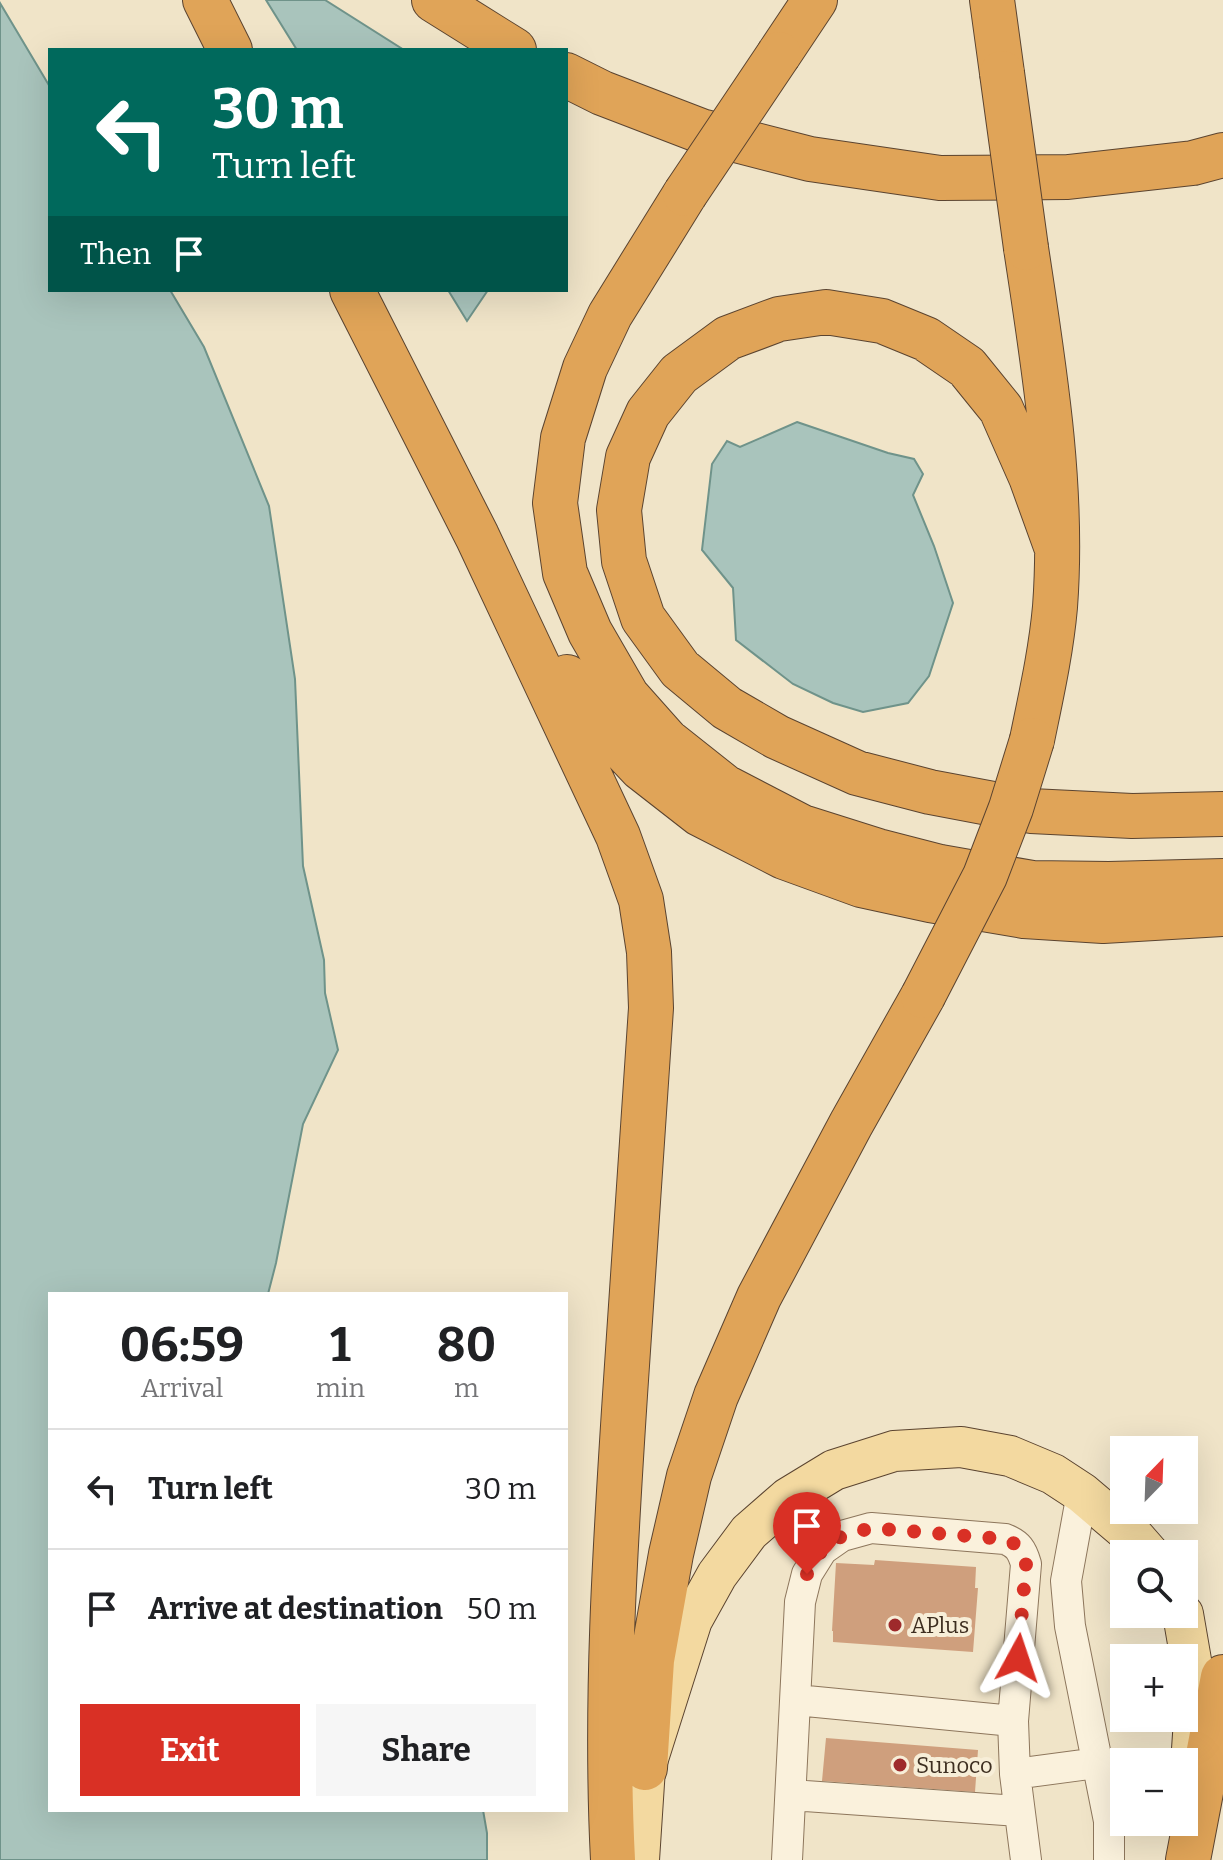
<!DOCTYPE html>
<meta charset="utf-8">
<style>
:root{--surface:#fff;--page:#f6f6f6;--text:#202124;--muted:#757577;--line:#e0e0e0;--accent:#d93025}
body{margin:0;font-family:Bitter,serif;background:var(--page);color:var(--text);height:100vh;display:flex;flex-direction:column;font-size:30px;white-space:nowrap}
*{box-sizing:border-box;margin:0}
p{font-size:26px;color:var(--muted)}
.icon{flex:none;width:44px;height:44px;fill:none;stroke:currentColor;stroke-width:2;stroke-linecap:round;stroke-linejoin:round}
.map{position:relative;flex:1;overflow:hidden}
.sheet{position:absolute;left:48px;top:1292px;width:520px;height:520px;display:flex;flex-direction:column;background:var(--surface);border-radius:0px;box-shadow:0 8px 32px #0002}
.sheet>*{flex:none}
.banner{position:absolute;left:48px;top:48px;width:520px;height:244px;border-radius:0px;box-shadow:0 8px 32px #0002;background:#00695c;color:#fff;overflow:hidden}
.needle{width:52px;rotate:23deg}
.buttons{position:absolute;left:1110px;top:1436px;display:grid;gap:16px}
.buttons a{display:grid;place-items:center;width:88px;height:88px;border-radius:0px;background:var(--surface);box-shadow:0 8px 32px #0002;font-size:40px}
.pin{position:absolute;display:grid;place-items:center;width:68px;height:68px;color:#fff;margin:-82px -34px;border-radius:50% 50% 50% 0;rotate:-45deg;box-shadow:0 0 8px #0007}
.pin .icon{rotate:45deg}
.me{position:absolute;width:88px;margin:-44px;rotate:5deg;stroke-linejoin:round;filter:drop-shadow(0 0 6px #0008)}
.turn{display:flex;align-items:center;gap:28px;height:168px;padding:0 32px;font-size:36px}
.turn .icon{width:104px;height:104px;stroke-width:2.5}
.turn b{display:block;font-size:56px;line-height:68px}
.then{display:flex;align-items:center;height:76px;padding:0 32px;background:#0003;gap:16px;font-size:30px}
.eta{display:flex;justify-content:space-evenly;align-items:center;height:136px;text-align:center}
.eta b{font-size:48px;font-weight:700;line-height:56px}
.cta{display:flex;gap:16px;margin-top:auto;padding:16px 32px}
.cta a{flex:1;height:92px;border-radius:0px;background:var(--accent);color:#fff;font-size:32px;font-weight:700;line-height:92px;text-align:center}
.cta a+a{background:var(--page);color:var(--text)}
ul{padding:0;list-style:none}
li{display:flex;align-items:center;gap:24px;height:120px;padding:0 32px;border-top:2px solid var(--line)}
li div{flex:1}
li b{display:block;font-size:30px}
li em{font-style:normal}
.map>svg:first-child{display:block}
.water{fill:#a9c4bc;stroke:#6f938a;stroke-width:2}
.building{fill:#cf9f7d}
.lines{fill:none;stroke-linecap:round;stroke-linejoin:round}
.minor-casing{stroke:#8d765c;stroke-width:32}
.major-casing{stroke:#5b4430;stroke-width:42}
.highway-casing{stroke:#5b4430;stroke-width:46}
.minor{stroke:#faf1dc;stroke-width:30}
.major{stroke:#f3d9a0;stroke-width:40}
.highway{stroke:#e0a458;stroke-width:44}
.highway-bridge-casing{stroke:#5b4430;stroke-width:46;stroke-linecap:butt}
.highway-bridge{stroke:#e0a458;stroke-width:44}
.route{stroke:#d93025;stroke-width:14;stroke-dasharray:0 25.2}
.poi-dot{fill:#9e2a2b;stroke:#f7eed8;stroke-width:3}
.labels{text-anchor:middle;stroke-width:8;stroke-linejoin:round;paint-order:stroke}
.poi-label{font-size:22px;fill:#3d2e20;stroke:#f7eed8;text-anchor:start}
</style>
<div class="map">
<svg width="1223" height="1860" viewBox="0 0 1223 1860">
<rect width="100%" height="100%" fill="#f0e4c8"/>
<path class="water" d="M266 0H325L404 50H297Z
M0 3 50 87V290H170L204 347 269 506 295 679 303 866 324 960 325 993 338 1050 303 1124 276 1263 268 1294H50V1810H483L487 1833V1860H0Z
M448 290H488L467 321Z
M797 422 888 453 914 459 923 474 913 495 934 546 953 603 929 676 908 703 863 712 833 703 793 684 736 640 733 588 702 550 712 464 727 441 740 447Z"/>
<path class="building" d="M875 1560 976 1567 975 1588H978L973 1652 833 1642V1631H832L836 1563 874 1565Z
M826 1738 978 1750 975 1792 822 1781Z"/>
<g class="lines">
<defs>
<path id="minor" d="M1082 1493 1066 1581 1070 1626 1109 1821V1860
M796 1700 1013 1721
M1015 1774 1097 1763
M791 1795 1019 1811
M787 1860 800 1602 807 1574 822 1550 842 1536 871 1528 1005 1539C1018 1544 1022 1550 1026 1564L1013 1721 1015 1774 1026 1860"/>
<path id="major" d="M1183 1614 1193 1672 1194 1720 1191 1764
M639 1860 645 1768 692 1620 717 1575 749 1532 788 1498 834 1470 894 1451 961 1447 1010 1456 1053 1474 1082 1493 1135 1538 1149 1554"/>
<path id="highway" d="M205 0 230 50
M434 0 514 50
M992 0 1002 73
M779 54 815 0
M566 75 602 93 701 131 810 159 940 178 1068 177 1193 163 1223 155
M685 194 610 315 585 368 563 438 555 503 565 573 590 632 627 696 667 741 725 787 802 827 878 851 940 867 1032 883 1109 884 1223 881
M1026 248C1044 367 1064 487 1055 607 1051 652 1041 696 1032 740
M352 290 477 536 618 836 641 900 649 952 651 1008C642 1137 634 1266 625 1395 615 1549 605 1705 613 1860
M1057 549 1031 477 1001 409 967 367 926 339 882 321 826 312 779 319 728 338 679 374 648 413 628 457 619 510 624 561 643 618 680 669 727 708 777 737 857 773 930 792 1031 811 1132 816 1223 814
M567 677 593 717 641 768 700 814 784 857 861 885 930 900 1024 916 1103 921 1223 914
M645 1768 652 1660 671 1554 689 1476 716 1396 759 1297 851 1124 923 996
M1188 1860 1223 1677"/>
</defs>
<use href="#minor" class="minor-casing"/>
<use href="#major" class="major-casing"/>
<use href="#highway" class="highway-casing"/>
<use href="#minor" class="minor"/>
<use href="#major" class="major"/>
<use href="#highway" class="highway"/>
<defs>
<path id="highway-bridge" d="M1002 73 1026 248
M685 194 779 54
M923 996 985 876 1011 808 1032 740"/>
</defs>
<use href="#highway-bridge" class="highway-bridge-casing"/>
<use href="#highway-bridge" class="highway-bridge"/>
</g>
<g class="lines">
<path class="route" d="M807 1574 822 1550 842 1536 871 1528 1005 1539C1018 1544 1022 1550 1026 1564L1018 1658"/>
</g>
<g class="poi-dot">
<circle cx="895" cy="1625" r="8"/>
<circle cx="900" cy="1765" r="8"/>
</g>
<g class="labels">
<g class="poi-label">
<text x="911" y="1633">APlus</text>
<text x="916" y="1773">Sunoco</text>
</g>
</g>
</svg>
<div class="buttons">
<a><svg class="needle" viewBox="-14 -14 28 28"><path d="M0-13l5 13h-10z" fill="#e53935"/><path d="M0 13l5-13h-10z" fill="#757577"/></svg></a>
<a><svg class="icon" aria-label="search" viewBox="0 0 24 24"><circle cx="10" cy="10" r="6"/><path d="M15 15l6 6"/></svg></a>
<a>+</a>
<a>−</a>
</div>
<div class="pin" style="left:807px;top:1574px;background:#d93025"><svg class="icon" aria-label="arrive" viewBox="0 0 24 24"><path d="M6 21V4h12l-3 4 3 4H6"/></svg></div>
<svg class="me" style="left:1018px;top:1658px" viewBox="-20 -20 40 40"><path d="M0-17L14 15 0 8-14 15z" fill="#d93025" stroke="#fff" stroke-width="4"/></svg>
<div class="banner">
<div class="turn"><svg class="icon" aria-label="left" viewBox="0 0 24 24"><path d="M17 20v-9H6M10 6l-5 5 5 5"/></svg><div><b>30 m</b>Turn left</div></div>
<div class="then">Then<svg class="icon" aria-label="arrive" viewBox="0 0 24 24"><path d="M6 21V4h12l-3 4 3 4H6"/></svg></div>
</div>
<section class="sheet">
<div class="eta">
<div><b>06:59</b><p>Arrival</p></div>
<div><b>1</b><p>min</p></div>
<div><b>80</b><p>m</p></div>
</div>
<ul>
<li><svg class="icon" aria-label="left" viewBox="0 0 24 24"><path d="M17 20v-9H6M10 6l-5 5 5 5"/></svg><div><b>Turn left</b></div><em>30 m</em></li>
<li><svg class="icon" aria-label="arrive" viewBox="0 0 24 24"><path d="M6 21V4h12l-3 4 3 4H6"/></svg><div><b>Arrive at destination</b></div><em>50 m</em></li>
</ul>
<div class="cta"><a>Exit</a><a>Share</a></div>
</section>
</div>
